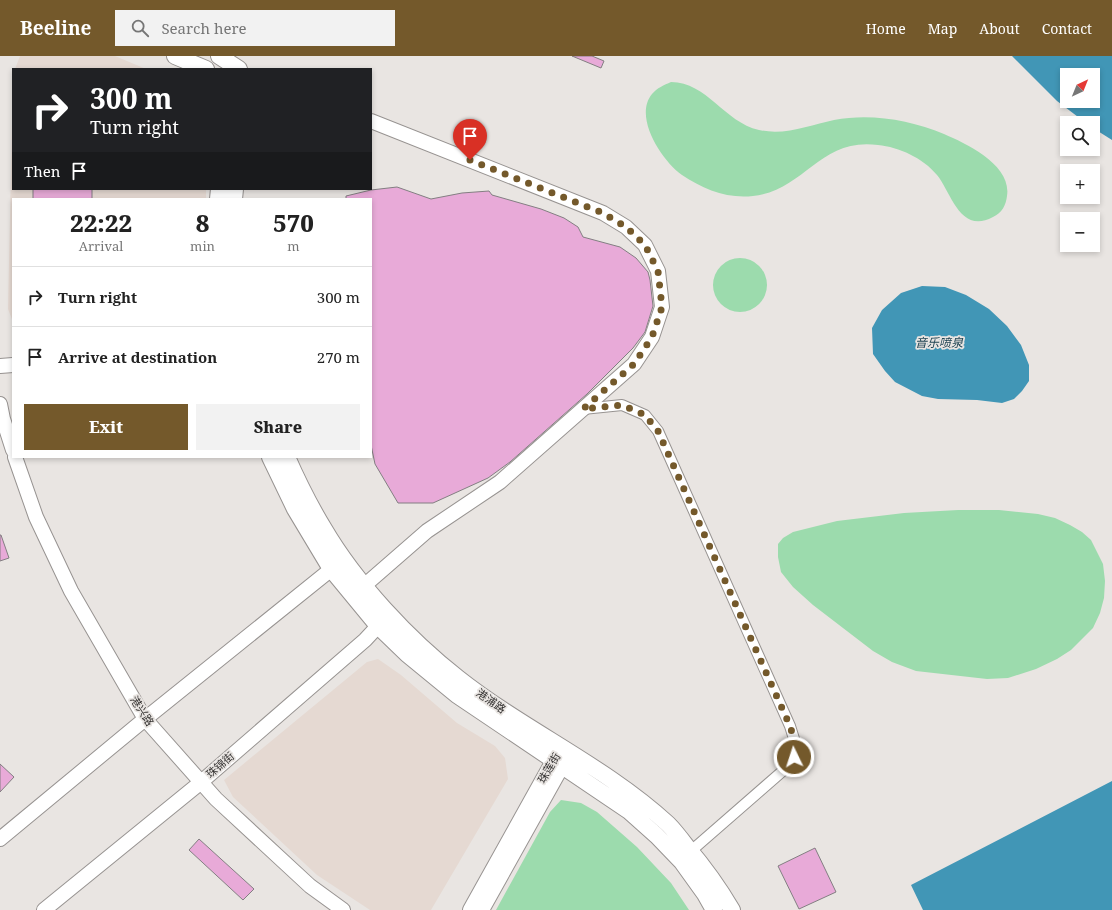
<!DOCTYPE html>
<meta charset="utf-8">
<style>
:root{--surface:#fff;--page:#f2f2f2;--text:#222;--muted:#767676;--line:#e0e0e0;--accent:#74592b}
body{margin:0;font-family:"Noto Serif","Noto Sans SC",serif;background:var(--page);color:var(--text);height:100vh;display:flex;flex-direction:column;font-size:15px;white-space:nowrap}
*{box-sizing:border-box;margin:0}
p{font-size:13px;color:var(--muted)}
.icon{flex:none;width:22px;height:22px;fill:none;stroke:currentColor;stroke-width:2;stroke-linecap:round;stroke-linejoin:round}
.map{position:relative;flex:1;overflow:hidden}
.panel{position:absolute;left:12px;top:142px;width:360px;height:260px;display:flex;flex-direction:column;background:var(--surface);border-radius:0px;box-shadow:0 2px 6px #0003}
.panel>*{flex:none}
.hud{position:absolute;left:12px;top:12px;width:360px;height:122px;border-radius:0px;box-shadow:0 2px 6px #0003;background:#202124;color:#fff;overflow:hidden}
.needle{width:26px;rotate:43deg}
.tools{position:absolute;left:1060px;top:12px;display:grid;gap:8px}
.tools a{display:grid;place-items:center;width:40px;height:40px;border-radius:0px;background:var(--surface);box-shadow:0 2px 6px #0003;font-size:20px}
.pin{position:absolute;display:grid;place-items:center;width:34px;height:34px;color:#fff;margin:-41px -17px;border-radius:50% 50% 50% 0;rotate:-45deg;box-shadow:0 0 4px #0007}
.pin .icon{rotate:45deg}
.me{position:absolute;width:44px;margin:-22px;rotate:356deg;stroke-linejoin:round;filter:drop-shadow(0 0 3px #0008)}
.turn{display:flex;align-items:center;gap:14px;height:84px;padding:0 12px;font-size:18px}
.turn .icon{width:52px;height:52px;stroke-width:2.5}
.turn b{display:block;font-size:28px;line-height:34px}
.then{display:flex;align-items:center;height:38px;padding:0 12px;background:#0003;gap:8px;font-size:15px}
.eta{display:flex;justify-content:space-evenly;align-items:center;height:68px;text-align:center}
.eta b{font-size:24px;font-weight:800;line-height:28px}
.action{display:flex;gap:8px;margin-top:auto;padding:8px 12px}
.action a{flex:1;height:46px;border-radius:0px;background:var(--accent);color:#fff;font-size:16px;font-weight:800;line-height:46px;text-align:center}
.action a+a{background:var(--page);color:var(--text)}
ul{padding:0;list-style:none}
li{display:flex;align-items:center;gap:12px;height:60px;padding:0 12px;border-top:1px solid var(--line)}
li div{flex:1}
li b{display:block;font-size:15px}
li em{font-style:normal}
header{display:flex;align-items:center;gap:24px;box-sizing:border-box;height:56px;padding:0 20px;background:var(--accent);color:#fff}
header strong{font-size:19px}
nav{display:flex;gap:22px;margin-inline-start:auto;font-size:14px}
.search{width:280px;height:36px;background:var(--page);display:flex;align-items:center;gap:10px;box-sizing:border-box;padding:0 14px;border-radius:0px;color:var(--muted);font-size:15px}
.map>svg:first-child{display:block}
.built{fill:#e5d9d2}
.green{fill:#9cdbad}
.water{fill:#4196b6;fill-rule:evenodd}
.building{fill:#e8aad8;stroke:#837f82}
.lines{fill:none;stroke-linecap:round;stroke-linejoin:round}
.street-casing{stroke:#979391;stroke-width:12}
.secondary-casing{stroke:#979391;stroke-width:16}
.primary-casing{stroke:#979391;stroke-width:18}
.street{stroke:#fff;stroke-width:10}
.secondary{stroke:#fff;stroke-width:14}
.primary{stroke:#fff;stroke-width:16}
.route{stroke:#74592b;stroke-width:7;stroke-dasharray:0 12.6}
.labels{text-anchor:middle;stroke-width:3.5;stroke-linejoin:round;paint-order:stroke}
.street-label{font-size:11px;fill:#343231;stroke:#e9e5e2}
.water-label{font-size:12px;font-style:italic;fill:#204554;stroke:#e9e5e2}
</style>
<header>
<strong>Beeline</strong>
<div class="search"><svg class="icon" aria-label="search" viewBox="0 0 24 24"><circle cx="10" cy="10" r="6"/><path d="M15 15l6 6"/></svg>Search here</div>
<nav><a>Home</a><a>Map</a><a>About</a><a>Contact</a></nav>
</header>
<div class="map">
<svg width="1112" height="854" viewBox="0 0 1112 854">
<rect width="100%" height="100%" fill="#e9e5e2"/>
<path class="built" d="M20 0H115L146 13H15Z
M13 22V133H206V143H13V266L8 253Z
M378 603 401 619 457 667 495 690 505 702 508 723 431 854H370L317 819 233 741 224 724 367 606Z"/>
<path class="green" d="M671 26C707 26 724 66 759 74 785 80 810 69 834 64 871 57 910 64 944 78 967 88 1012 109 1007 140 1006 149 1002 157 993 161 960 179 951 136 937 119 923 102 899 91 878 89 820 81 804 135 753 140 727 143 703 133 682 119 662 105 633 61 652 38 657 32 664 29 671 26Z
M713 229a27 27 0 1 1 54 0a27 27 0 1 1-54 0Z
M958 454H999L1038 458 1055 462 1070 469 1082 476 1091 484 1103 508 1105 525 1104 542 1100 557 1093 572 1071 594 1057 603 1036 613 1008 622 987 623 916 615 892 606 873 595 813 549 793 531 781 516 778 501V488L783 482 793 476 837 465 904 457Z
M561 744 581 747 597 756 637 791 671 827 689 854H496L550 756Z"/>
<path class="water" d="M1012 0H1112V84L1093 72V67H1086L1057 45ZM1067 19H1093V45H1067Z
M922 230 945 231 966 239 989 253 1007 270 1021 289 1029 309V325L1022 335 1014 343 1002 347 977 344 938 343 922 340 895 326 885 315 873 298 872 272 882 254 901 237Z
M1112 725V854H923L911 829Z"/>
<path class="building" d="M572 0H592L604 5 601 12Z
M397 131 431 143 462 137 489 135 492 139 541 153 564 162 578 171 583 181 620 191 636 202 648 216 650 224 653 250 645 276 633 292 587 338 510 406 488 422 433 447H398L375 408 371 389V143H346V140L371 134Z
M33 133H92V143H33Z
M0 479H1L9 502 0 505Z
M0 708 14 721 0 736Z
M199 783 254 833 243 844 189 794Z
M815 792 836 836 799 853 778 810Z"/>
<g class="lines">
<defs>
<path id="street" d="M583 353 622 349 645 359 658 375 790 670 795 686 794 701 785 713 691 795"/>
<path id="secondary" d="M0 310 13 309
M0 348 3 363 13 394
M15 401 36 461 71 535 145 663 216 743 310 830 343 854
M365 529 427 475 500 426 634 308 652 281 662 251 658 215 645 189 626 171 603 157 371 65
M0 783 145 663 344 503
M44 854 200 727 365 584 378 570 383 560
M470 854 559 694H565L569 698 482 854"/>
<path id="primary" d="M175 0 206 13
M219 0 239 13
M218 143 219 133
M234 143 235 133
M270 401 295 453 331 513 378 570 407 598 457 639 629 755 657 780 682 806 705 838 714 854
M287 401C298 426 310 450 324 473 355 526 409 584 458 622 525 675 605 710 668 768 675 775 681 783 687 791 704 811 719 832 732 854"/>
</defs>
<use href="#street" class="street-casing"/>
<use href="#secondary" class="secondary-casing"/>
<use href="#primary" class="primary-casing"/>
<use href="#street" class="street"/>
<use href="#secondary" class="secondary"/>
<use href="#primary" class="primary"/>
</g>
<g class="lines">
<path class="route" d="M470 104 603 157 626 171 645 189 658 215 662 251 652 281 634 308 583 353 622 349 645 359 658 375 790 670 795 686 794 701"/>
</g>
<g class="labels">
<g class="street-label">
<text transform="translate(491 645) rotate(35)" y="4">港浦路</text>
<text transform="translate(142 655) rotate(57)" y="4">港兴路</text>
<text transform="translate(220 709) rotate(-41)" y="4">珠锦街</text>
<text transform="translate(549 712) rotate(-59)" y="4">珠莲街</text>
</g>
<g class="water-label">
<text x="939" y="291">音乐喷泉</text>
</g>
</g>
</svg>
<div class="tools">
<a><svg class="needle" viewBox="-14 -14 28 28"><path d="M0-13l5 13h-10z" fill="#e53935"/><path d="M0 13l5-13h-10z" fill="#767676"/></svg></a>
<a><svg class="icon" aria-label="search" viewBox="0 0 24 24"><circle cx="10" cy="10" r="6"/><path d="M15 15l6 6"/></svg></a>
<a>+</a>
<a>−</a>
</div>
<div class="pin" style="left:470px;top:104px;background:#d93025"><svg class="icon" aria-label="arrive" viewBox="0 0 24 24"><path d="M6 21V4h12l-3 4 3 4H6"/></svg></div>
<svg class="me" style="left:794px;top:701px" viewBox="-20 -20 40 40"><circle r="17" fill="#74592b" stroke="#fff" stroke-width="3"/><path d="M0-11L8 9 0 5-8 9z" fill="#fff"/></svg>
<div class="hud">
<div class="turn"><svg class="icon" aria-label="right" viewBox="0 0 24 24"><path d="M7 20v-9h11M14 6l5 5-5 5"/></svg><div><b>300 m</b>Turn right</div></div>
<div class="then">Then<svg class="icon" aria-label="arrive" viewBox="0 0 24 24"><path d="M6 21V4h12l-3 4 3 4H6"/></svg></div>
</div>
<section class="panel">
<div class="eta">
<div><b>22:22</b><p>Arrival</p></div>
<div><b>8</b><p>min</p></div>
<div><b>570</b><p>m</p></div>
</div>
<ul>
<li><svg class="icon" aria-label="right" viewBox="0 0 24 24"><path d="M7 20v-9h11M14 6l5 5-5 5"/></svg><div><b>Turn right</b></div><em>300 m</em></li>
<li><svg class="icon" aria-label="arrive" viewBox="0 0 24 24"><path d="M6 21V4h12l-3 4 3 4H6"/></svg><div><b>Arrive at destination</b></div><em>270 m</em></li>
</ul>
<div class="action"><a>Exit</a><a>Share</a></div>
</section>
</div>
